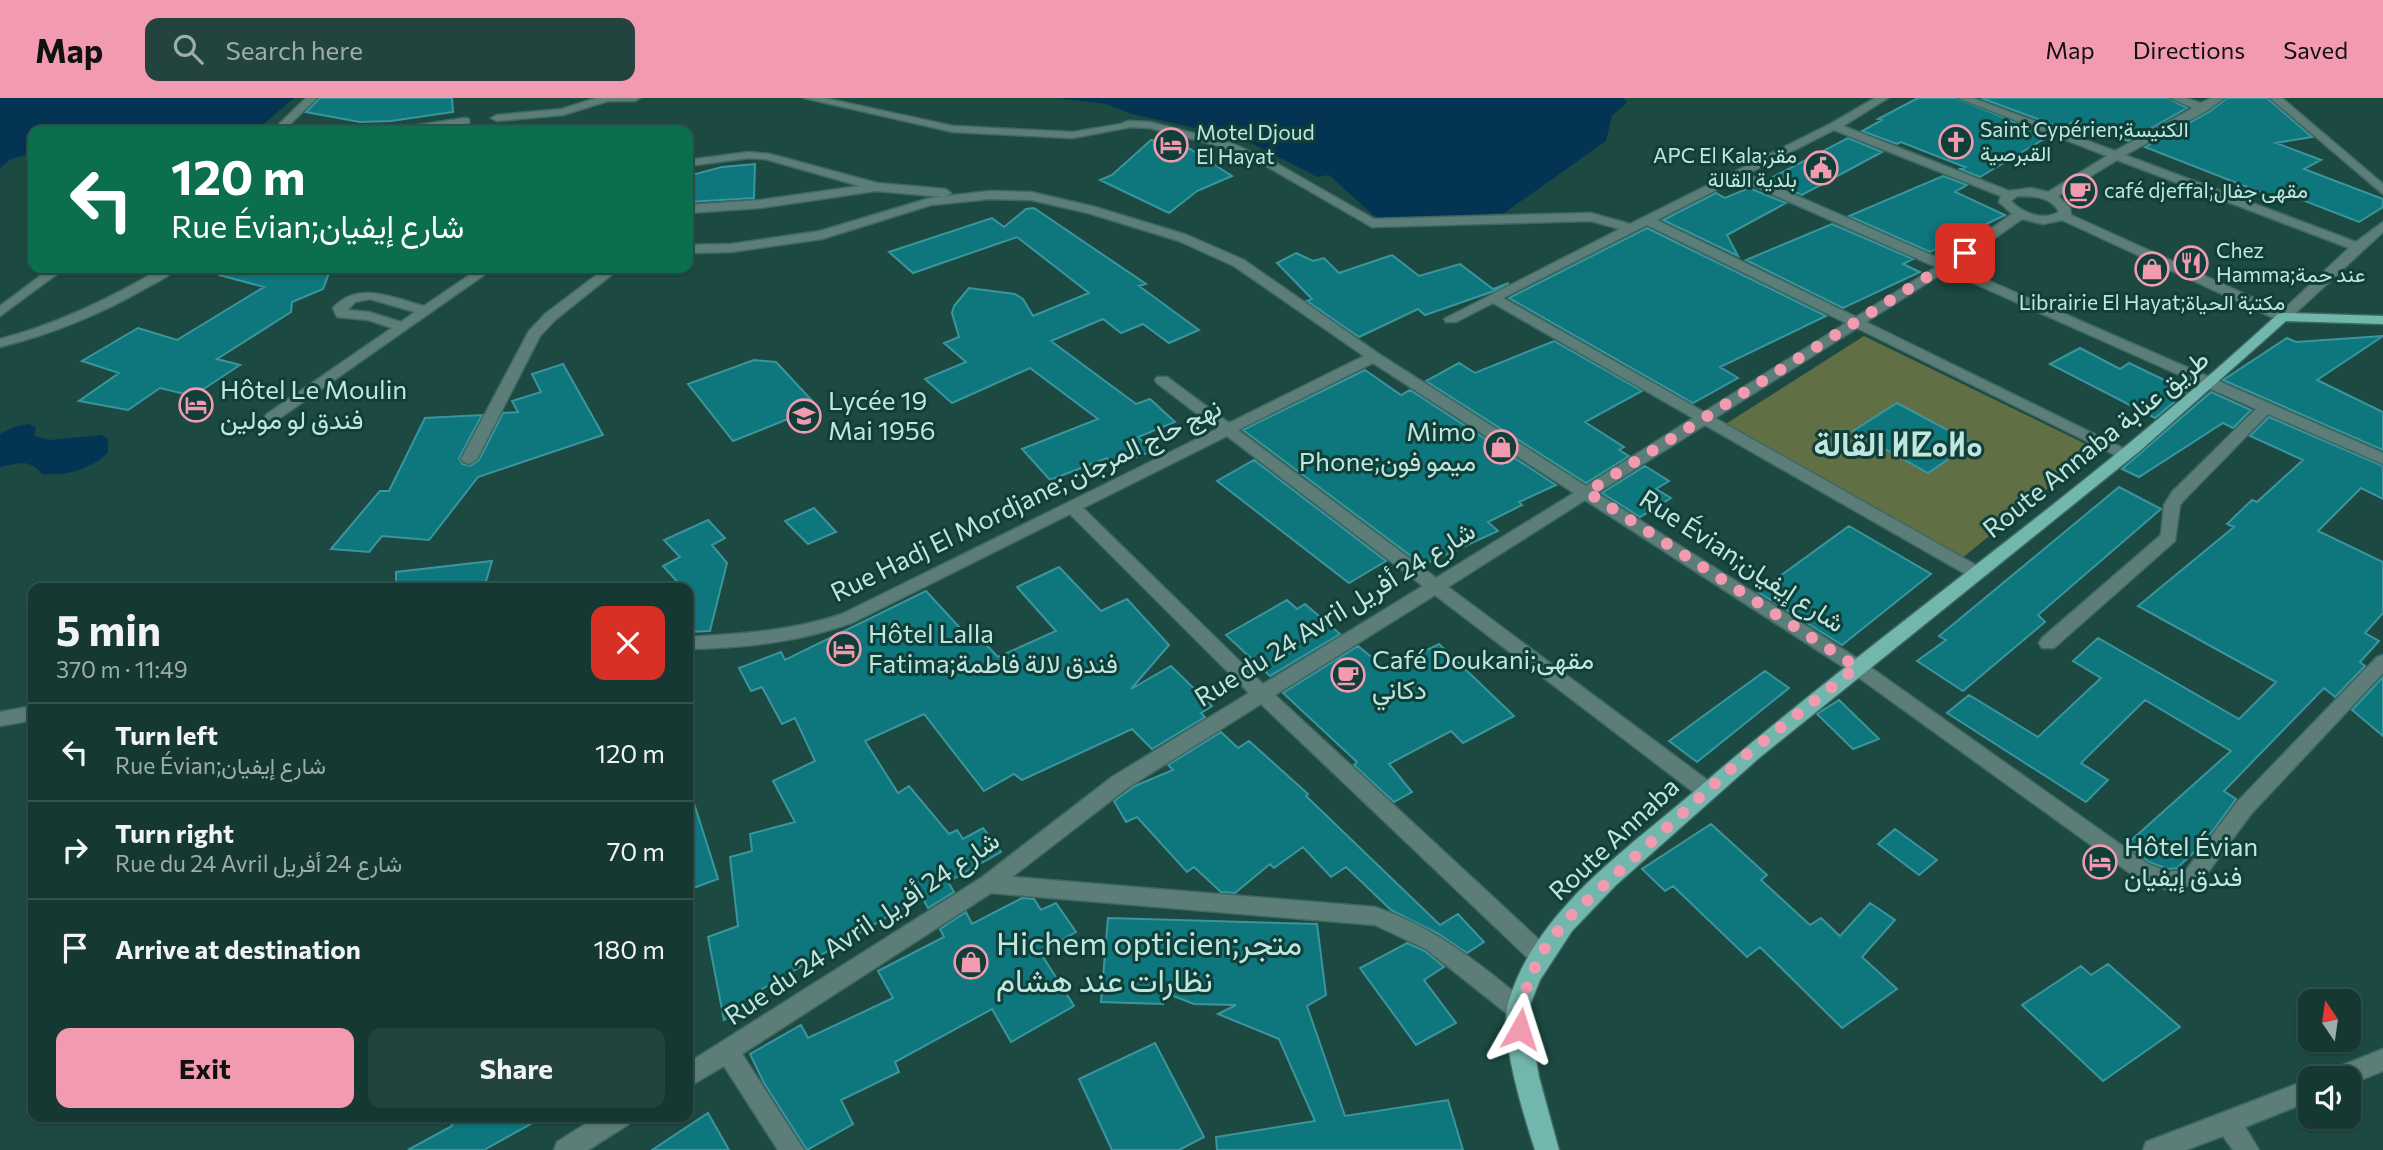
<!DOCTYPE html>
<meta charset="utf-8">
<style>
:root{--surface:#153832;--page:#22433e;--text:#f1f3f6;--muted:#9dacac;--line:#34524d;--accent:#f29ab0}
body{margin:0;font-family:Commissioner,Vazirmatn,"Noto Sans Tifinagh",sans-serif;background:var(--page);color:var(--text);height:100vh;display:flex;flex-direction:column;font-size:26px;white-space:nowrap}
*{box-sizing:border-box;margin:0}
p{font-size:23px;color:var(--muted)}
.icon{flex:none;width:38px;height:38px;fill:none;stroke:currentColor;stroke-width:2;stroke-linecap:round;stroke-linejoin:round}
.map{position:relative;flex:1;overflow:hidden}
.details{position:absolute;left:28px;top:485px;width:665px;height:539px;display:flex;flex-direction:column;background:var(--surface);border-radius:14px;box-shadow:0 2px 5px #0004,0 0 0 2px var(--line)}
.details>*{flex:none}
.hud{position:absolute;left:28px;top:28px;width:665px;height:147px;border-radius:14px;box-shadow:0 2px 5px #0004,0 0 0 2px var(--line);background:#0b6e4f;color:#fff;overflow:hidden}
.needle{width:46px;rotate:347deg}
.buttons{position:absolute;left:2298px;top:891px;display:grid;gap:14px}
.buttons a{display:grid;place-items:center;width:63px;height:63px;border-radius:14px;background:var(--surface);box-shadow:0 2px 5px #0004,0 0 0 2px var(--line);font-size:35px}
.pin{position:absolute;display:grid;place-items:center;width:60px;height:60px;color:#fff;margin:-30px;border-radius:14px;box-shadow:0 4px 10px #0006}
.me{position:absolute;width:77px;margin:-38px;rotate:6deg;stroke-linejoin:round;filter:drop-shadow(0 0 5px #0008)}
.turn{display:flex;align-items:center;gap:24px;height:147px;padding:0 28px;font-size:32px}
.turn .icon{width:91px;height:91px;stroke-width:2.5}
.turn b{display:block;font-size:49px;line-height:60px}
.round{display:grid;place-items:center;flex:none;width:74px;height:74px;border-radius:14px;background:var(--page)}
.overview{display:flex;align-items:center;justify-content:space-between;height:119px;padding:0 28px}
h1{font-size:42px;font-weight:700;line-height:52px}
.button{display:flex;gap:14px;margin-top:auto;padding:14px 28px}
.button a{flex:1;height:80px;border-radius:14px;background:var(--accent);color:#111;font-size:28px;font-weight:700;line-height:80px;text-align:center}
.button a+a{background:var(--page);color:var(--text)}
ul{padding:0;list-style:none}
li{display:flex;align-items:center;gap:21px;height:98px;padding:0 28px;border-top:2px solid var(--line)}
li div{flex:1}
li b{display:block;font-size:26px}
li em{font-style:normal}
header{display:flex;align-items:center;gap:42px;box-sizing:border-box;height:98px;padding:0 35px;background:var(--accent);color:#111}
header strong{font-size:33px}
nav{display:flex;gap:38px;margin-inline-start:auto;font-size:24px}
.search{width:490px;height:63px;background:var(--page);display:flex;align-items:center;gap:18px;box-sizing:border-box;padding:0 24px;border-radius:14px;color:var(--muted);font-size:26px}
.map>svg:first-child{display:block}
.green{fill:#616f45}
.water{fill:#043453}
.building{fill:#0e767d;stroke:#3b959d;stroke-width:2}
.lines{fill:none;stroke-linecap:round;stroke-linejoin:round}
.minor-casing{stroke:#3d6962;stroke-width:3}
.major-casing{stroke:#3d6962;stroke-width:3}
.minor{fill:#5c7d78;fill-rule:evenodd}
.major{fill:#72b7ad;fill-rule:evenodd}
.route{stroke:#f29ab0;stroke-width:12;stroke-dasharray:0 21.6}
.labels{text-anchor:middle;stroke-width:6;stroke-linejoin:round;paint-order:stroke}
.far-poi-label{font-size:21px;fill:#bfe6df;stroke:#103f39;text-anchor:start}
.poi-label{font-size:26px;fill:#bfe6df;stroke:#103f39;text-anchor:start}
.street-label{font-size:26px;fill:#bfe6df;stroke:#103f39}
.near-poi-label{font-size:32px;fill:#bfe6df;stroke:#103f39;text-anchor:start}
.district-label{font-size:33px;font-weight:bold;fill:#bfe6df;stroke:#103f39}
</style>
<header>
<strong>Map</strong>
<div class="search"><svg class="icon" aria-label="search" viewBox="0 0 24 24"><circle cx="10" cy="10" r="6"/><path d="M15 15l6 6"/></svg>Search here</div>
<nav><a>Map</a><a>Directions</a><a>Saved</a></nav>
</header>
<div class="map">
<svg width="2383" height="1052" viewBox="0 0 2383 1052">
<rect width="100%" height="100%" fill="#1c4a43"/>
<path class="green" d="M1864 238 2096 351 1961 461 1724 327Z"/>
<path class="water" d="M0 0H294L259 30 247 33H33V55L11 61 0 70Z
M1057 0H1623L1627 4 1612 18 1606 43 1504 115 1386 122 1374 118 1329 77 1317 79 1253 46 1222 36 1132 16 1106 6Z
M29 326 36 329 34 338 50 342 101 337 108 341V355C89 372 67 378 42 376 28 360 20 366 0 369V336L13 329Z"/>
<path class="building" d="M320 0H452L453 14 391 23 360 24 306 14Z
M1918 0H1956L2049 38 1980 79 1960 71 1965 69 1901 44 1897 46 1862 33 1882 22 1878 21Z
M1981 0H2168L2187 10 2128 43 2074 23 2062 30Z
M2227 0H2267L2312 39 2276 45 2321 62 2304 71 2383 101V109L2359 124 2284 95 2275 100 2145 49 2209 14Z
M1848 40 1882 54 1802 97 1767 82Z
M1151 42 1190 51 1232 78 1197 93 1169 115 1100 82 1112 77Z
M755 66 754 100 688 104V78L722 69Z
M1943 78 1967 87 1955 94 2005 117 1930 154 1849 118Z
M1749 90 1786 105 1727 137 1738 158 1663 122 1716 95 1725 100Z
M1034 110 1146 186 1139 188 1199 232 1169 245 1143 226 1121 235 1103 221 1051 243 1136 306 1150 301 1175 324 1138 339 1152 353 1115 368 1107 360 1050 382 1022 351 1098 321 1030 270 952 305 925 281 966 264 944 245 959 239 952 215 954 208 969 190 1015 196 1023 201 1033 218 1089 195 1017 139 913 175 889 154 992 120 1004 129 1026 111Z
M1832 126 1913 161 1903 166 1920 174 1843 210 1746 162Z
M1647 130 1826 218 1720 269 1738 280 1693 305 1509 200Z
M1296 155 1313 163 1324 160 1339 175 1392 157 1419 178 1460 166 1493 191 1509 185 1494 193 1425 217 1418 211 1359 239 1307 203 1312 201 1277 165Z
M220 170H331L323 191 292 204 291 214 217 261 240 267 193 298 160 290 128 312 79 303 119 275 82 263 138 230 177 242 264 189 219 177Z
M2383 238 2317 282 2383 314V352L2223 282 2287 240 2296 244Z
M1554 243 1642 293 1585 324 1624 349 1619 352 1629 358 1586 385 1426 283 1459 265 1475 275Z
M2080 250 2120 271 2129 265 2187 293 2155 320 2050 266Z
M754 262 776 264 818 309 733 343 688 286Z
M563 266 603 337 478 379 429 442 382 438 369 454 331 451 380 393H389L425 320 482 317 459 360 462 366 470 368 479 362 503 315 518 314 512 303 541 294 532 276Z
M1365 272 1401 297 1410 292 1556 387 1519 404 1522 407 1488 424 1498 433 1423 467 1243 332Z
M2211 294 2251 312 2233 330 2223 325 2139 379 2122 371Z
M1897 305 1972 345 1928 375 1853 333Z
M2269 319 2383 368V401L2361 390 2318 433 2383 464V515L2365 535 2379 543 2360 564 2365 568 2335 599 2324 590 2224 693 2236 701 2203 746 2177 770 2168 771 2149 764 2126 747 2231 653 2145 602 2081 665 2108 682 2086 704 1947 615 1969 597 2038 639 2101 580 2073 563 2098 540 2239 621 2276 584 2138 508 2234 429 2227 426 2252 402 2257 404 2303 362 2250 338Z
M1254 362 1386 463 1349 485 1217 383Z
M1645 368 1669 383 1656 391 1671 400 1640 419 1602 395Z
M2119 389 2161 411 2038 517 2045 524 1963 593 1917 563 1946 542 1939 538Z
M814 410 836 434 808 446 785 423Z
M708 422 725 440 712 447 727 465 710 533 688 534V490H683L663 468 680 459 664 442Z
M1849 428 1931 476 1842 547 1758 494Z
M492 463 484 490H396V474Z
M1059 469 1101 513 1127 501 1169 547 1131 591 1171 568 1212 608 1201 615 1205 619 1152 651 1132 631 1022 682 1014 676 984 693 924 616 865 643 898 695 909 688 949 736 957 732 963 741 983 730 1001 754 948 784 954 794 928 810 922 799 762 891 765 896 724 922 708 839 738 828 730 759 752 753 750 736 795 724 773 683 815 663 795 620 782 626 762 589 751 593 739 570 781 554 785 562 926 493 972 543 979 539 998 559 1056 533 1017 489Z
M1287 502 1297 511 1305 506 1340 536 1270 578 1226 537Z
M1439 546 1514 618 1463 645 1451 633 1389 666 1412 694 1394 704 1354 667 1357 664 1283 595 1358 548 1387 572Z
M1765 573 1789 590 1697 664 1669 643Z
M2383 579V638L2352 612Z
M1839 602 1879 641 1853 651 1817 616Z
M1221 634 1238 650 1249 643 1308 696 1306 698 1440 827 1458 816 1484 844 1467 855 1437 835 1391 812 1346 769 1331 779 1303 749 1274 770 1270 766 1235 795 1221 794 1194 769 1187 774 1137 719 1126 724 1114 703 1135 688 1173 672 1168 667Z
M693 702 718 781 688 792V703Z
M1711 726 1767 777 1761 782 1810 827 1821 820 1840 838 1870 805 1895 822 1862 859 1897 891 1842 930 1760 849 1747 859 1673 788 1665 793 1642 771Z
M1895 731 1937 762 1919 777 1878 746Z
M1022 800 1034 801 1041 812 1056 805 1076 834 1040 854 1074 908 1011 944 992 911 895 964 899 974 841 1002 853 1026 807 1052 764 985 750 956 801 927 808 940 893 900 878 873 944 839 940 831 966 814 972 826Z
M1108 820 1317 826 1326 897 1307 908 1345 1018 1448 1002 1463 1052H1217L1216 1039 1315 1023 1279 941 1218 916 1236 907 1194 906 1163 894V906L1101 904Z
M1407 845 1425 853 1444 869 1424 882 1456 925 1416 947 1360 870Z
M2108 866 2180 929 2103 983 2022 907 2081 868 2091 877Z
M1155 945 1204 1039 1179 1052H1112L1079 981Z
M708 1015 729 1052H652Z
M449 1018H545L484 1052H408L452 1028Z"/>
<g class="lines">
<defs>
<path id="minor" d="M306 0H317L283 33H272Z
M596 0H640L635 3H608L563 17 497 23 491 20 497 17 562 11Z
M804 0H824L953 28 1073 34 1121 26 1128 23 1150 24 1231 45 1274 64 1374 121 1591 115 1630 126 1830 26 1875 0H1888L1843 28 2009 93 2031 90 2048 94 2107 58 1958 0H1973L2115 53 2193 10 2170 0H2186L2201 5 2211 0H2224L2208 12 2125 57 2356 144 2383 124V134L2288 222H2278L2062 122 2043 126 2022 121 1955 168 2383 355V366L2268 316 2184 402 2180 407 2175 443 2054 550H2042L2039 545 2042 540 2161 437 2164 407 2172 394 2256 311 1946 173 1866 224 2131 354 2134 357 2131 360H2121L1857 230 1715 320 1981 470 1983 474 1981 478H1969L1705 327 1597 395 1863 564 2148 766 2168 774 2187 771 2237 704 2377 559 2383 557V575L2251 716 2200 785 2167 792 2134 778 1851 574 1585 402 1448 489 1714 687 1717 693 1714 699 1707 701 1700 699 1435 497 1275 597 1548 850 1551 857 1548 864 1540 867 1532 864 1261 606 1126 691 1012 779 1375 809C1434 829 1478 864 1526 904L1529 911 1526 918 1518 921 1510 918 1426 851 1375 827 991 795 742 956 804 1052H778L724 968 688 989V965L981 780 1112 679 1249 595 1070 416 854 524C800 544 745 550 688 551V539C741 536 792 533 842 516L1217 331 1157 285 1155 282 1157 279H1167L1229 325 1364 258 1234 168 1179 143 1088 115 1031 102 990 101 931 107 822 141 731 154 688 155V147L731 146 820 133 930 100 990 93 1031 94 1095 109 1187 137 1244 162 1379 256 1586 388 1693 320 1493 205 1456 224H1446L1444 221 1620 131 1591 123 1372 129 1266 68 1223 49 1150 30 1131 29 1073 40 953 34ZM1834 32 2001 98 1999 104 2012 116 1945 163 1747 76ZM2117 62 2349 150 2282 213 2071 117 2070 110 2058 98ZM1738 81 1936 169 1856 219 1657 122ZM2017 98C2033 98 2051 98 2059 114 2043 123 2024 116 2011 103ZM1647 127 1846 225 1704 314 1503 200ZM1373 265 1574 395 1436 480 1238 332ZM1227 338 1423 488 1263 586 1083 410Z
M2270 0H2282L2383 86V96Z
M465 20 469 21V25L419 33H392L398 30Z
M749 54 770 56 877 85 945 91 951 95 945 99 876 93 760 110 688 115V107L760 102 860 88 765 61 749 60 688 68V62Z
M51 170H65L0 218V208Z
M162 170H177C169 179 156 184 146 190 99 217 52 236 0 249V241C58 226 111 200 162 170Z
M480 170H494L277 322H267L265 319 267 316 392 230 368 222 337 219 333 210C358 182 393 200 424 208ZM370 201 415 214 401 224 369 214 348 212 355 204Z
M606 170H620L555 222 540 238 477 361 469 366 464 364 461 361 529 233 545 216Z
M33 608V622L0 628V614Z
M2383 951V973L2348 987V980H2327L2331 972Z
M2310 981V1003L2245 1029 2259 1052H2233L2223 1038 2186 1052H2143L2146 1044Z
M598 1018H633L629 1026 588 1052H554L557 1044Z"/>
<path id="major" d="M2283 215 2383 218V226L2286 223 2141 352 1759 660 1615 788 1572 833 1540 882 1530 907 1529 919 1539 979 1559 1052H1535C1524 1018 1499 939 1508 906 1533 816 1623 754 1690 697 1808 595 1932 502 2055 405 2131 345 2206 282 2278 216Z"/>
</defs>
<use href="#minor" class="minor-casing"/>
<use href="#major" class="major-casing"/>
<use href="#minor" class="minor"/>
<use href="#major" class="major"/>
</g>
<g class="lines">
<path class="route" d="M1520 931 1518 911 1540 857 1566 822 1746 657 1857 569 1587 394 1965 155"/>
</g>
<defs>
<symbol id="church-ring" viewBox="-11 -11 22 22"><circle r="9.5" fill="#103f39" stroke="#f29ab0" stroke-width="1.5"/><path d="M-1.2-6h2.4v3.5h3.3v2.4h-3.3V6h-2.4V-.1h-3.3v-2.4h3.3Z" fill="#f29ab0"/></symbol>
<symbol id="hotel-ring" viewBox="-11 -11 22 22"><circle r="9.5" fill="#103f39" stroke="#f29ab0" stroke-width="1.5"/><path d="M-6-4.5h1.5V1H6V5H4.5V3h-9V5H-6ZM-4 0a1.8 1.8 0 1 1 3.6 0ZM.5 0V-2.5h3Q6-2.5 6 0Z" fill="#f29ab0"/></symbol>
<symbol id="civic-ring" viewBox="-11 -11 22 22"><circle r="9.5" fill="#103f39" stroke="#f29ab0" stroke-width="1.5"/><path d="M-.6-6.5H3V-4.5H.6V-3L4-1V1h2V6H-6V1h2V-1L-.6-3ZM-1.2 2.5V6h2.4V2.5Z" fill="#f29ab0"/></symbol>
<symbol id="cafe-ring" viewBox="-11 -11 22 22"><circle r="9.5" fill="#103f39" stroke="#f29ab0" stroke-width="1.5"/><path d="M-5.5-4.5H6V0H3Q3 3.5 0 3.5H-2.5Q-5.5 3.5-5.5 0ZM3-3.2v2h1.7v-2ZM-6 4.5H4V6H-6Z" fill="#f29ab0"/></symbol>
<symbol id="restaurant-ring" viewBox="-11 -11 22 22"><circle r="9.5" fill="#103f39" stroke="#f29ab0" stroke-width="1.5"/><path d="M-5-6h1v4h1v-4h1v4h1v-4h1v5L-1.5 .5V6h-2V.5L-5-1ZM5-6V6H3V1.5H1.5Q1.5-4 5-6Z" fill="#f29ab0"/></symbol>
<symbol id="shop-ring" viewBox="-11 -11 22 22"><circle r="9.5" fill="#103f39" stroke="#f29ab0" stroke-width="1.5"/><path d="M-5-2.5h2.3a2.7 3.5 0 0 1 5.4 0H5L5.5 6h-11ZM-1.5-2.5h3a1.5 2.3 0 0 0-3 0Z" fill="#f29ab0"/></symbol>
<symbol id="school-ring" viewBox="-11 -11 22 22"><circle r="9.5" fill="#103f39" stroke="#f29ab0" stroke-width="1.5"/><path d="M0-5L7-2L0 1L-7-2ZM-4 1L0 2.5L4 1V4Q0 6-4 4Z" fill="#f29ab0"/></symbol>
</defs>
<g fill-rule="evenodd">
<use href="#church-ring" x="1937" y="25" width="38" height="38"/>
<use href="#hotel-ring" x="1152" y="28" width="38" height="38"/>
<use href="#civic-ring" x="1802" y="51" width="38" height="38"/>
<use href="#cafe-ring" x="2061" y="74" width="38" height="38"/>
<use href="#restaurant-ring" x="2172" y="146" width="38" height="38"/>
<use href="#shop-ring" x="2133" y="152" width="38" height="38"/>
<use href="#hotel-ring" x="177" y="288" width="38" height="38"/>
<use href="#school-ring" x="785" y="299" width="38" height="38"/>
<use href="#shop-ring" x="1482" y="330" width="38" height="38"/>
<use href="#hotel-ring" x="825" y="532" width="38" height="38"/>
<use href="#cafe-ring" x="1329" y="558" width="38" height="38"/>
<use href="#hotel-ring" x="2081" y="745" width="38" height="38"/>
<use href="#shop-ring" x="952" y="845" width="38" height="38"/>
</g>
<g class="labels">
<g class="far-poi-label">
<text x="1980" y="39">Saint Cypérien;الكنيسة<tspan x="1980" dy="24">القبرصية</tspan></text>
<text x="1196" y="42">Motel Djoud<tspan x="1196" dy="24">El Hayat</tspan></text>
<text x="1797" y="65" text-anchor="end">APC El Kala;مقر<tspan x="1797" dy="24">بلدية القالة</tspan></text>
<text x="2104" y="100">café djeffal;مقهى جفال</text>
<text x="2216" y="160">Chez<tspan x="2216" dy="24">Hamma;عند حمة</tspan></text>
<text x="2152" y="212" text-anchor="middle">Librairie El Hayat;مكتبة الحياة</text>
</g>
<g class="poi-label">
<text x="220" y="301">Hôtel Le Moulin<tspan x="220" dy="30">فندق لو مولين</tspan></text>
<text x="828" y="312">Lycée 19<tspan x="828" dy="30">Mai 1956</tspan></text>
<text x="1476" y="343" text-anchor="end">Mimo<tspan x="1476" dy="30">Phone;ميمو فون</tspan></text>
<text x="868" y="545">Hôtel Lalla<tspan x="868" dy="30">Fatima;فندق لالة فاطمة</tspan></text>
<text x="1372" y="571">Café Doukani;مقهى<tspan x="1372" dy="30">دكاني</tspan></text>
<text x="2124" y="758">Hôtel Évian<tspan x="2124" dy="30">فندق إيفيان</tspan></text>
</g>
<g class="street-label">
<text transform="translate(2096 346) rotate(-39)" y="9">Route Annaba طريق عنابة</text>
<text transform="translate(1026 402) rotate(-26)" y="9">Rue Hadj El Mordjane; نهج حاج المرجان</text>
<text transform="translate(1742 463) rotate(33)" y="9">Rue Évian;شارع إيفيان</text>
<text transform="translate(1335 516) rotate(-32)" y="9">Rue du 24 Avril شارع 24 أفريل</text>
<text transform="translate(1614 741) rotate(-43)" y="9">Route Annaba</text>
<text transform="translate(862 830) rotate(-34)" y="9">Rue du 24 Avril شارع 24 أفريل</text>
</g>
<g class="near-poi-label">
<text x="996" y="857">Hichem opticien;متجر<tspan x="996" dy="37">نظارات عند هشام</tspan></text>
</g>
<g class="district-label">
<text x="1898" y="358">القالة ⵍⵇⴰⵍⴰ</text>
</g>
</g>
</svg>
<div class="buttons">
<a><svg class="needle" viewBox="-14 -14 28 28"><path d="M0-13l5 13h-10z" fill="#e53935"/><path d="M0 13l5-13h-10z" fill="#9dacac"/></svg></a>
<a><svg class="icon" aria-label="sound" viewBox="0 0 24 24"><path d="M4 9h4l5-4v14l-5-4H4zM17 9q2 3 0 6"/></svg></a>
</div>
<div class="pin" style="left:1965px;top:155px;background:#d93025"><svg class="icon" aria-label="arrive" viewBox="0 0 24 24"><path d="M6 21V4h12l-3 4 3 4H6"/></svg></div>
<svg class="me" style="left:1520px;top:931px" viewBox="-20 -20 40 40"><path d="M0-17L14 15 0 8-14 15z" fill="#f29ab0" stroke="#fff" stroke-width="4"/></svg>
<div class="hud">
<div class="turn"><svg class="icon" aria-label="left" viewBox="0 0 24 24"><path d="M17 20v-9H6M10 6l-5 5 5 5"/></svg><div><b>120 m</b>Rue Évian;شارع إيفيان</div></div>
</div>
<section class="details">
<div class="overview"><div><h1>5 min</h1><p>370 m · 11:49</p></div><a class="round" style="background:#d93025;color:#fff"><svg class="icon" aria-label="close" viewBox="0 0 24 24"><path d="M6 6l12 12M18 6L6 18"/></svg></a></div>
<ul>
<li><svg class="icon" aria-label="left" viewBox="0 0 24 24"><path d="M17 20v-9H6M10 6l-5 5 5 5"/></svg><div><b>Turn left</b><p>Rue Évian;شارع إيفيان</p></div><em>120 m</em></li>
<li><svg class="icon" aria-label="right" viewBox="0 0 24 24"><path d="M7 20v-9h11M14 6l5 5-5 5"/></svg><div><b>Turn right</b><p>Rue du 24 Avril شارع 24 أفريل</p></div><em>70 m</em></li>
<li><svg class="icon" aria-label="arrive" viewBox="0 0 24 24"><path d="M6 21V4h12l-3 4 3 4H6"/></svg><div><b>Arrive at destination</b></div><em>180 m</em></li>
</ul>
<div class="button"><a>Exit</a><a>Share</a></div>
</section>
</div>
